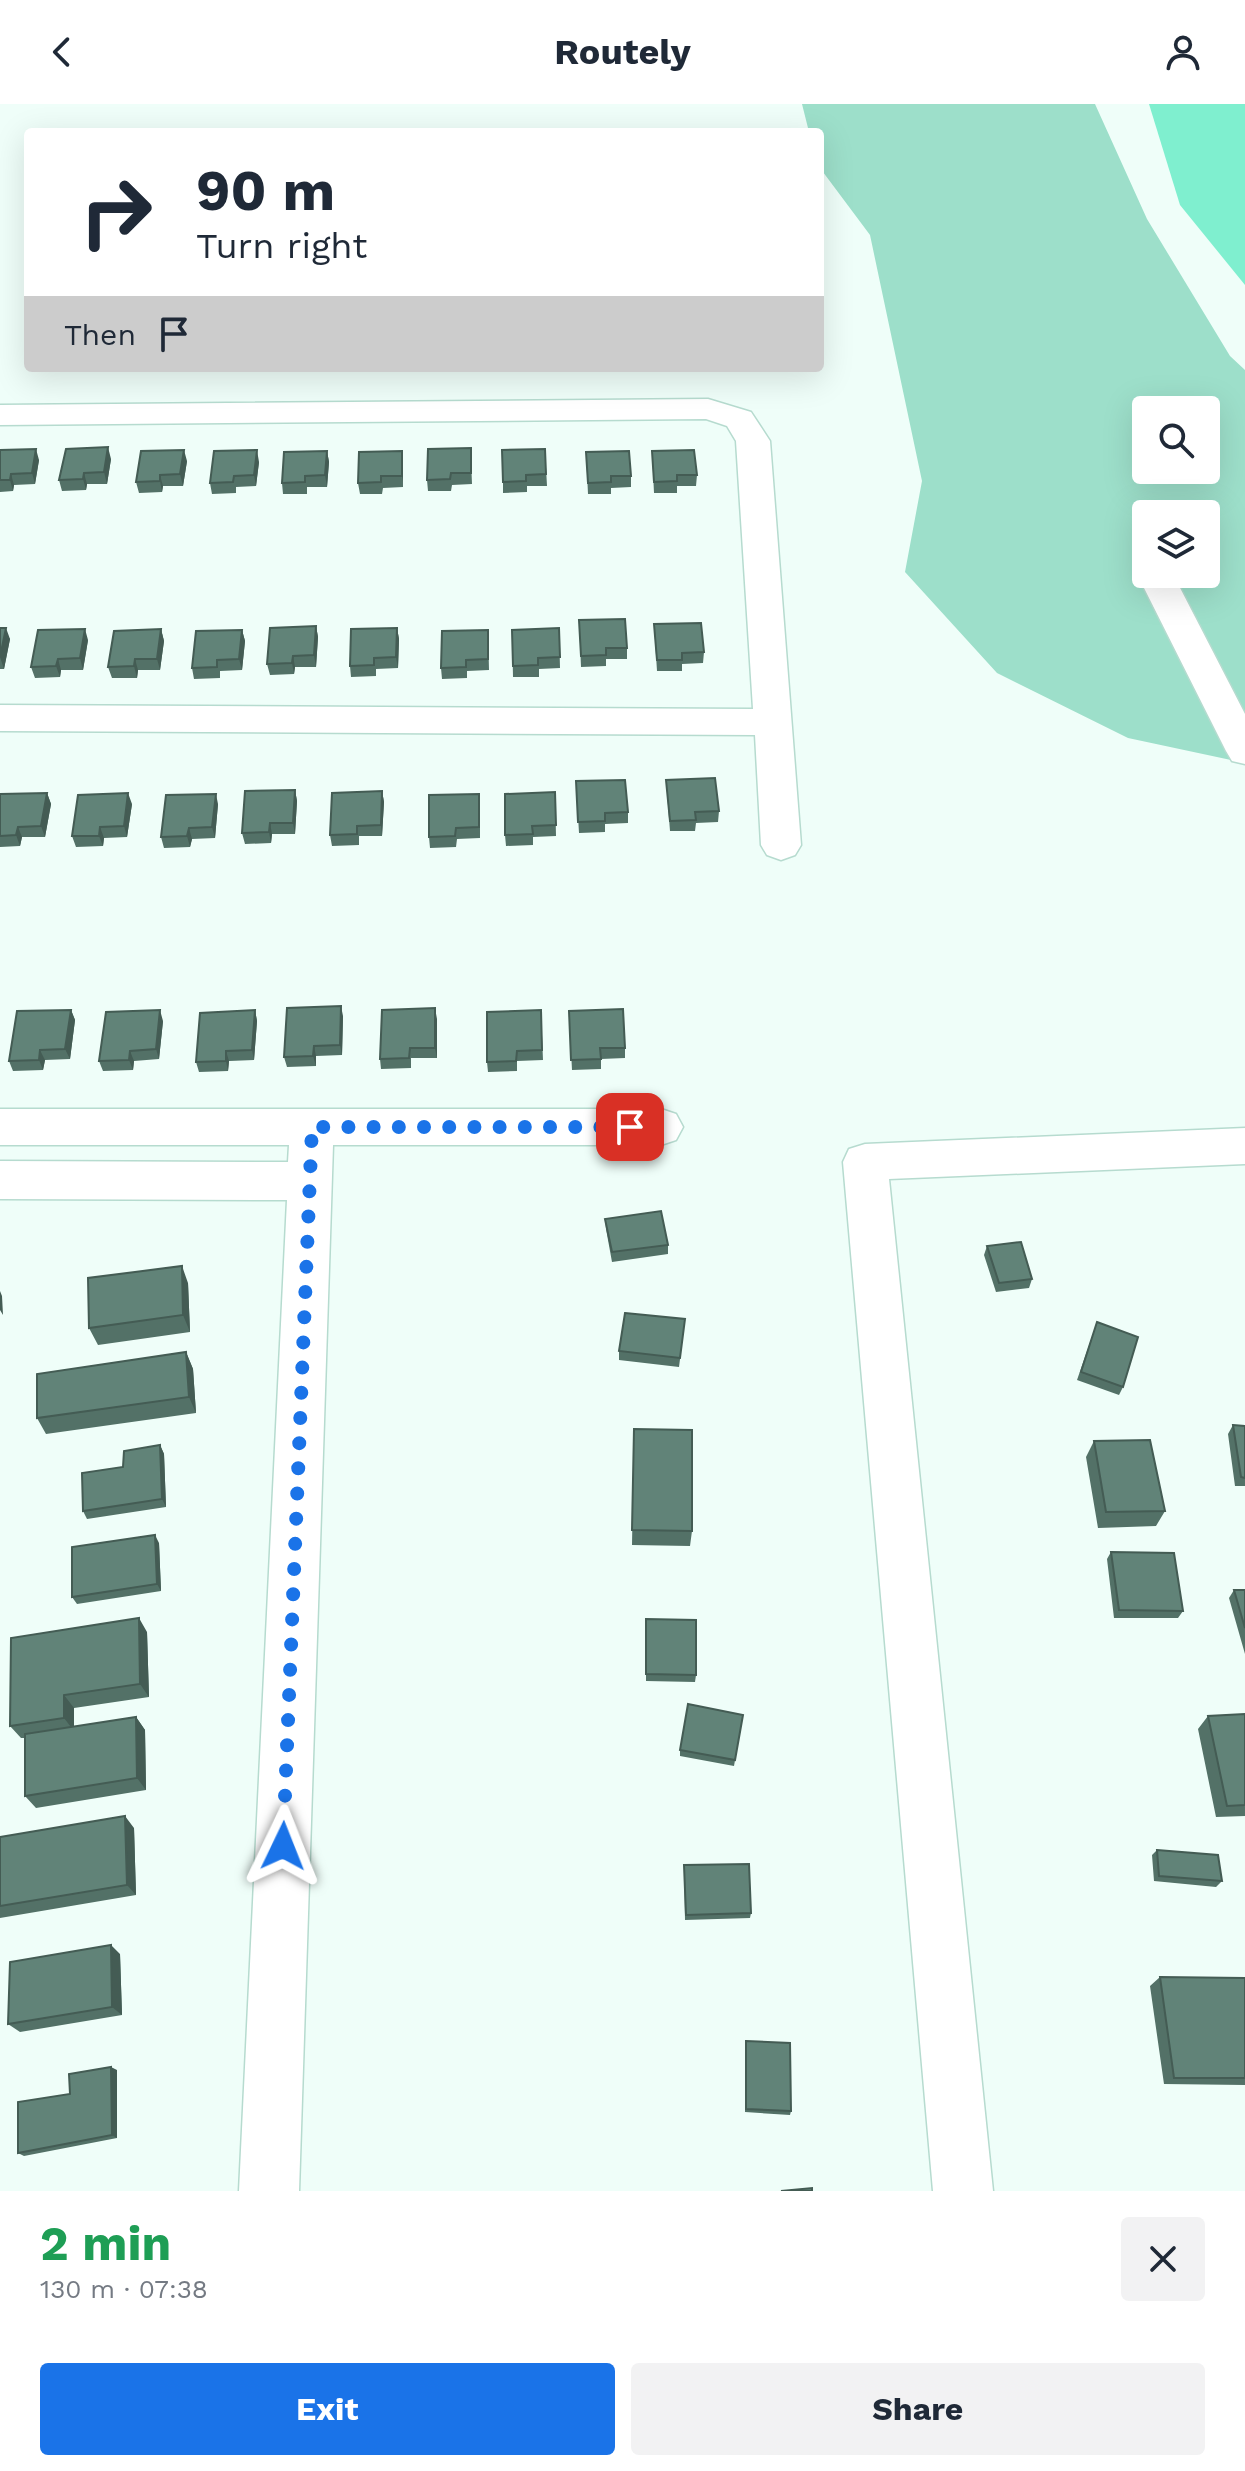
<!DOCTYPE html>
<meta charset="utf-8">
<style>
:root{--surface:#fff;--page:#f2f2f3;--text:#1f2937;--muted:#747a83;--accent:#1a73e8}
body{margin:0;font-family:"Work Sans",sans-serif;background:var(--page);color:var(--text);height:100vh;display:flex;flex-direction:column;font-size:30px;white-space:nowrap}
*{box-sizing:border-box;margin:0}
p{font-size:26px;color:var(--muted)}
.icon{flex:none;width:44px;height:44px;fill:none;stroke:currentColor;stroke-width:2;stroke-linecap:round;stroke-linejoin:round}
.map{position:relative;height:2087px;overflow:hidden}
.side{display:flex;flex-direction:column;background:var(--surface);flex:1}
.side>*{flex:none}
.banner{position:absolute;left:24px;top:24px;width:800px;height:244px;border-radius:8px;box-shadow:0 8px 32px #0002;background:#fff;color:var(--text);overflow:hidden}
.fabs{position:absolute;left:1132px;top:292px;display:grid;gap:16px}
.fabs a{display:grid;place-items:center;width:88px;height:88px;border-radius:8px;background:var(--surface);box-shadow:0 8px 32px #0002;font-size:40px}
.pin{position:absolute;display:grid;place-items:center;width:68px;height:68px;color:#fff;margin:-34px;border-radius:16px;box-shadow:0 4px 12px #0006}
.me{position:absolute;width:88px;margin:-44px;rotate:2deg;stroke-linejoin:round;filter:drop-shadow(0 0 6px #0008)}
.turn{display:flex;align-items:center;gap:28px;height:168px;padding:0 40px;font-size:36px}
.turn .icon{width:104px;height:104px;stroke-width:2.5}
.turn b{display:block;font-size:56px;line-height:68px}
.then{display:flex;align-items:center;height:76px;padding:0 40px;background:#0003;gap:16px;font-size:30px}
.round{display:grid;place-items:center;flex:none;width:84px;height:84px;border-radius:8px;background:var(--page)}
.overview{display:flex;align-items:center;justify-content:space-between;height:136px;padding:0 40px}
h1{font-size:48px;font-weight:700;line-height:60px;color:#1e9e55}
.cta{display:flex;gap:16px;margin-top:auto;padding:16px 40px}
.cta a{flex:1;height:92px;border-radius:8px;background:var(--accent);color:#fff;font-size:32px;font-weight:700;line-height:92px;text-align:center}
.cta a+a{background:var(--page);color:var(--text)}
header{display:flex;justify-content:space-between;align-items:center;height:104px;padding:0 40px;background:var(--surface);font-size:36px;font-weight:700}
.map>svg:first-child{display:block}
.green{fill:#9ddfca;fill-rule:evenodd}
.water{fill:#7fefcf}
.lines{fill:none;stroke-linecap:round;stroke-linejoin:round}
.street-casing{stroke:#b6dbcf;stroke-width:3}
.street{fill:#fff;fill-rule:evenodd}
.wall{fill:#537167}
.shaded-wall{fill:#445c54}
.building{fill:#618378;stroke:#445c54;stroke-width:2}
.route{stroke:#1a73e8;stroke-width:14;stroke-dasharray:0 25.2}
</style>
<header><svg class="icon" aria-label="back" viewBox="0 0 24 24"><path d="M15 5l-7 7 7 7"/></svg>Routely<svg class="icon" aria-label="person" viewBox="0 0 24 24"><circle cx="12" cy="8" r="4"/><path d="M4 21q1-7 8-7t8 7"/></svg></header>
<div class="map">
<svg width="1245" height="2087" viewBox="0 0 1245 2087">
<rect width="100%" height="100%" fill="#effef9"/>
<path class="green" d="M802 0H1095L1147 115 1230 252 1245 266V659L1128 634 997 569 905 468 922 377 870 131 820 64V28H809ZM1146 306H1206V366H1146ZM1146 410H1206V470H1146Z"/>
<path class="water" d="M1149 0H1245V181L1180 101Z"/>
<g class="lines">
<defs>
<path id="street" d="M708 295 751 308 770 337 801 741 795 751 781 756 767 751 761 741 755 631 0 627V601L753 605 736 337 727 322 706 315 0 321V301Z
M1146 470H1172L1177 478 1245 610V660L1232 657 1226 647 1141 478Z
M0 1005H661L676 1010 683 1023 676 1036 661 1041H333L299 2087H239L287 1096 0 1095V1057L288 1058 289 1041H0Z
M1245 1024V1060L889 1075 993 2087H933L843 1058 849 1045 865 1040Z"/>
</defs>
<use href="#street" class="street-casing"/>
<use href="#street" class="street"/>
</g>
<path class="wall" d="M545 345 547 382H527V388L503 389V378Z
M0 346 39 356 35 380 14 381 13 387 0 388Z
M327 347 329 358 327 383H307V390H283L282 379Z
M402 347 403 383 383 384 382 390H360L358 379Z
M652 347 697 371 696 382H677V389H654Z
M586 348 631 372V383L611 384V390H588Z
M111 355 107 380H87L86 386 62 387 59 376Z
M471 355 472 380 452 381 451 387H428L427 376Z
M187 357 183 382H163L162 388 139 389 136 378Z
M259 358 256 382 236 383V389L212 390 210 379Z
M579 516 627 544V555H606V562L581 563Z
M654 520 704 548 703 559 682 560V567H657Z
M316 522 318 533 316 563H295L294 570 270 571 267 560Z
M0 524 10 535 4 565H0Z
M397 524 399 535 398 564 376 565V572L351 573 350 562Z
M559 524 560 564 539 565V573H513L512 526Z
M161 525 164 537 160 566H138L137 574H112L108 563Z
M242 526 245 537 242 566 220 567V574L194 575 192 564Z
M488 526 489 566 467 567V574L442 575 441 564Z
M88 536 83 566H61L60 573 35 574 31 563Z
M666 676 719 707 718 718 696 719 695 727H670Z
M576 677 628 708V719L605 720V728L579 729Z
M295 686 297 697 295 730H272L271 739 245 740 242 729Z
M382 687 384 698 382 732H359V741L332 742 330 731Z
M555 688 556 732 533 733V741L506 742 505 731Z
M47 689 51 700 45 733H22L20 742 0 743V690Z
M132 700 127 733 104 734 103 742 76 743 72 732Z
M218 700 215 734 192 735 190 743 164 744 161 733Z
M480 700V734L457 735 456 743 430 744 429 733Z
M71 906 75 916 70 955 45 956 43 966 13 967 9 957Z
M255 906 257 917 254 956 229 957 228 967 199 968 196 958Z
M541 906 543 956 517 957V967L488 968 487 958Z
M569 907 625 944V954L601 955V965L572 966Z
M343 912 342 951 316 952V962L287 963 284 953Z
M437 915V954H411V964L381 965 380 955Z
M163 917 159 955 134 957 133 966 103 967 99 957Z
M605 1115 668 1141V1150L612 1158 606 1125Z
M987 1142 1032 1175 1029 1184 996 1188 984 1151Z
M188 1179 190 1228 98 1241 89 1224Z
M1097 1218 1123 1283 1119 1291 1077 1276Z
M684 1224 679 1263 619 1256V1247Z
M186 1248 193 1265 196 1309 46 1330 37 1314Z
M1233 1321 1245 1322V1382H1235L1228 1330Z
M634 1325 692 1427 690 1442 632 1441Z
M1094 1337 1165 1407 1156 1422 1098 1424 1086 1353Z
M160 1341 164 1350 166 1403 87 1415 83 1407 123 1363Z
M159 1439 161 1487 77 1500 72 1493Z
M1111 1448 1183 1507 1178 1514H1114L1107 1455Z
M1234 1486H1245V1550L1229 1494Z
M646 1515 696 1571 695 1578 646 1577Z
M147 1528 149 1593 74 1604V1623L136 1613 145 1626 146 1686 36 1704 25 1692V1634H21L10 1622Z
M1245 1610V1712L1216 1713 1198 1625 1208 1612Z
M743 1611 734 1662 680 1652V1646Z
M134 1724 136 1791 0 1814V1733Z
M1157 1746 1222 1777 1216 1783 1154 1777 1152 1751Z
M684 1761 751 1809 750 1814 685 1816Z
M120 1850 122 1911 20 1928 8 1920Z
M1160 1873 1245 1874V1981L1164 1980 1150 1882Z
M746 1937 791 2007 790 2011 745 2008V1941Z
M117 1966V2034L24 2052 18 2049 70 1990Z"/>
<path class="shaded-wall" d="M108 343 111 355 107 380 104 368Z
M36 345 39 356 35 380 32 369Z
M184 346 187 357 183 382 180 370Z
M257 346 259 358 256 382 254 371Z
M327 347 329 358 327 383 325 371Z
M402 347 403 358V383L402 372Z
M84 369 87 380 86 386 83 375Z
M11 370 14 381 13 387 10 376Z
M160 371 163 382 162 388 160 377Z
M316 522 318 533 316 563 314 551Z
M6 524 10 535 4 565 0 553Z
M397 524 399 535 398 564 396 553Z
M85 525 88 536 83 566 80 554Z
M161 525 164 537 160 566 157 555Z
M242 526 245 537 242 566 239 555Z
M293 552 295 563 294 570 292 559Z
M58 555 61 566 60 573 56 562Z
M135 555 138 566 137 574 134 562Z
M295 686 297 697 295 730 293 719Z
M382 687 384 698 382 732 381 721Z
M47 689 51 700 45 733 41 722Z
M128 689 132 700 127 733 124 722Z
M216 690 218 700 215 734 212 723Z
M270 719 272 730 271 739 269 728Z
M18 723 22 733 20 742 16 731Z
M100 723 104 734 103 742 99 732Z
M189 724 192 735 190 743 187 732Z
M341 902 343 912 342 951 340 941Z
M435 904 437 915V954L435 944Z
M71 906 75 916 70 955 65 945Z
M160 906 163 917 159 955 156 945Z
M255 906 257 917 254 956 252 946Z
M314 942 316 952V962L313 952Z
M40 946 45 956 43 966 39 956Z
M130 947 134 957 133 966 129 956Z
M226 947 229 957 228 967 226 957Z
M182 1162 188 1179 190 1228 183 1211Z
M0 1187 2 1192 3 1211 0 1206Z
M186 1248 193 1265 196 1309 189 1293Z
M160 1341 164 1350 166 1403 162 1395Z
M155 1431 159 1439 161 1487 157 1480Z
M139 1514 147 1528 149 1593 140 1580Z
M64 1591 74 1604V1627L64 1614Z
M136 1613 145 1626 146 1686 137 1674Z
M125 1712 134 1724 136 1791 127 1781Z
M111 1841 120 1850 122 1911 112 1903Z
M111 1963 117 1966V2034L112 2031Z"/>
<path class="building" d="M108 343 104 368 84 369 83 375 59 376 66 345Z
M471 344V369H451L450 375 427 376 428 345Z
M36 345 32 369 11 370 10 376H0V346Z
M545 345 546 370 526 371V377L503 378 502 346Z
M184 346 180 370 160 371V377L136 378 141 347Z
M257 346 254 371 234 372 233 378 210 379 214 347Z
M694 346 697 371H677V377L654 378 652 347Z
M327 347 325 371 305 372V378L282 379 284 348Z
M402 347V372H381V378L358 379 359 348Z
M629 347 631 372H611V378L588 379 586 348Z
M625 515 627 544H606V551L581 552 579 516Z
M701 519 704 548 682 549V556H657L654 520Z
M316 522 314 551 293 552 292 559 267 560 270 524Z
M0 524H6L0 553Z
M397 524 396 553 374 554V561L350 562 351 525Z
M559 524 560 553 538 554V561L513 562 512 526Z
M85 525 80 554 58 555 56 562 31 563 38 526Z
M161 525 157 555H135L134 562 108 563 114 527Z
M242 526 239 555 217 556V563L192 564 196 527Z
M488 526V555L466 556V563L441 564 442 527Z
M715 674 719 707 695 708 696 716 670 717 666 676Z
M625 676 628 708 605 709V717L578 718 576 677Z
M295 686 293 719H270L269 728 242 729 245 687Z
M382 687 381 721 357 722V730L330 731 332 689Z
M555 688 556 721 532 722 533 730 505 731V690Z
M47 689 41 722 18 723 16 731 0 732V690Z
M128 689 124 722 100 723 99 732H72L78 691Z
M216 690 212 723 189 724 187 732 161 733 166 691Z
M479 690V723L456 724 455 732 429 733V691Z
M341 902 340 941 314 942 313 952 284 953 287 904Z
M435 904V944H410L409 954 380 955 382 906Z
M623 905 625 944H600L601 955 571 956 569 907Z
M71 906 65 945 40 946 39 956 9 957 17 907Z
M160 906 156 945 130 947 129 956 99 957 106 908Z
M255 906 252 946 226 947V957L196 958 200 909Z
M541 906 542 946 517 947 516 957 487 958V908Z
M661 1107 668 1141 612 1148 605 1115Z
M1021 1138 1032 1175 999 1179 987 1142Z
M182 1162 183 1211 89 1224 88 1174Z
M625 1209 685 1215 680 1254 619 1247Z
M1097 1218 1138 1233 1123 1283 1081 1268Z
M186 1248 189 1293 37 1314V1270Z
M1233 1321 1245 1322V1374L1241 1373Z
M634 1325 692 1326V1427L632 1426Z
M1150 1336 1165 1407 1106 1408 1094 1337Z
M160 1341 162 1395 83 1407 82 1369 123 1363 124 1347Z
M155 1431 157 1480 72 1493V1443Z
M1111 1448 1174 1449 1183 1507 1119 1506Z
M1234 1486H1245V1524Z
M139 1514 140 1580 64 1591V1614L10 1622 11 1534Z
M646 1515 696 1516V1571L646 1570Z
M688 1600 743 1611 735 1656 680 1646Z
M1245 1610V1701L1227 1702 1208 1612Z
M136 1613 137 1674 25 1692V1630Z
M125 1712 127 1781 0 1802V1733Z
M1157 1746 1218 1751 1222 1777 1159 1772Z
M749 1760 751 1809 686 1811 684 1761Z
M111 1841 112 1903 8 1920 10 1858Z
M1160 1873 1245 1874V1974H1174Z
M746 1937 790 1939 791 2007 746 2005Z
M111 1963 112 2031 18 2049V1998L70 1990 69 1970Z
M812 2084V2087H781Z"/>
<g class="lines">
<path class="route" d="M283 1742 312 1023H630"/>
</g>
</svg>
<div class="fabs">
<a><svg class="icon" aria-label="search" viewBox="0 0 24 24"><circle cx="10" cy="10" r="6"/><path d="M15 15l6 6"/></svg></a>
<a><svg class="icon" aria-label="layers" viewBox="0 0 24 24"><path d="M12 4l9 5-9 5-9-5zM3 14l9 5 9-5"/></svg></a>
</div>
<div class="pin" style="left:630px;top:1023px;background:#d93025"><svg class="icon" aria-label="arrive" viewBox="0 0 24 24"><path d="M6 21V4h12l-3 4 3 4H6"/></svg></div>
<svg class="me" style="left:283px;top:1742px" viewBox="-20 -20 40 40"><path d="M0-17L14 15 0 8-14 15z" fill="#1a73e8" stroke="#fff" stroke-width="4"/></svg>
<div class="banner">
<div class="turn"><svg class="icon" aria-label="right" viewBox="0 0 24 24"><path d="M7 20v-9h11M14 6l5 5-5 5"/></svg><div><b>90 m</b>Turn right</div></div>
<div class="then">Then<svg class="icon" aria-label="arrive" viewBox="0 0 24 24"><path d="M6 21V4h12l-3 4 3 4H6"/></svg></div>
</div>
</div>
<section class="side">
<div class="overview"><div><h1>2 min</h1><p>130 m · 07:38</p></div><a class="round"><svg class="icon" aria-label="close" viewBox="0 0 24 24"><path d="M6 6l12 12M18 6L6 18"/></svg></a></div>
<div class="cta"><a>Exit</a><a>Share</a></div>
</section>
